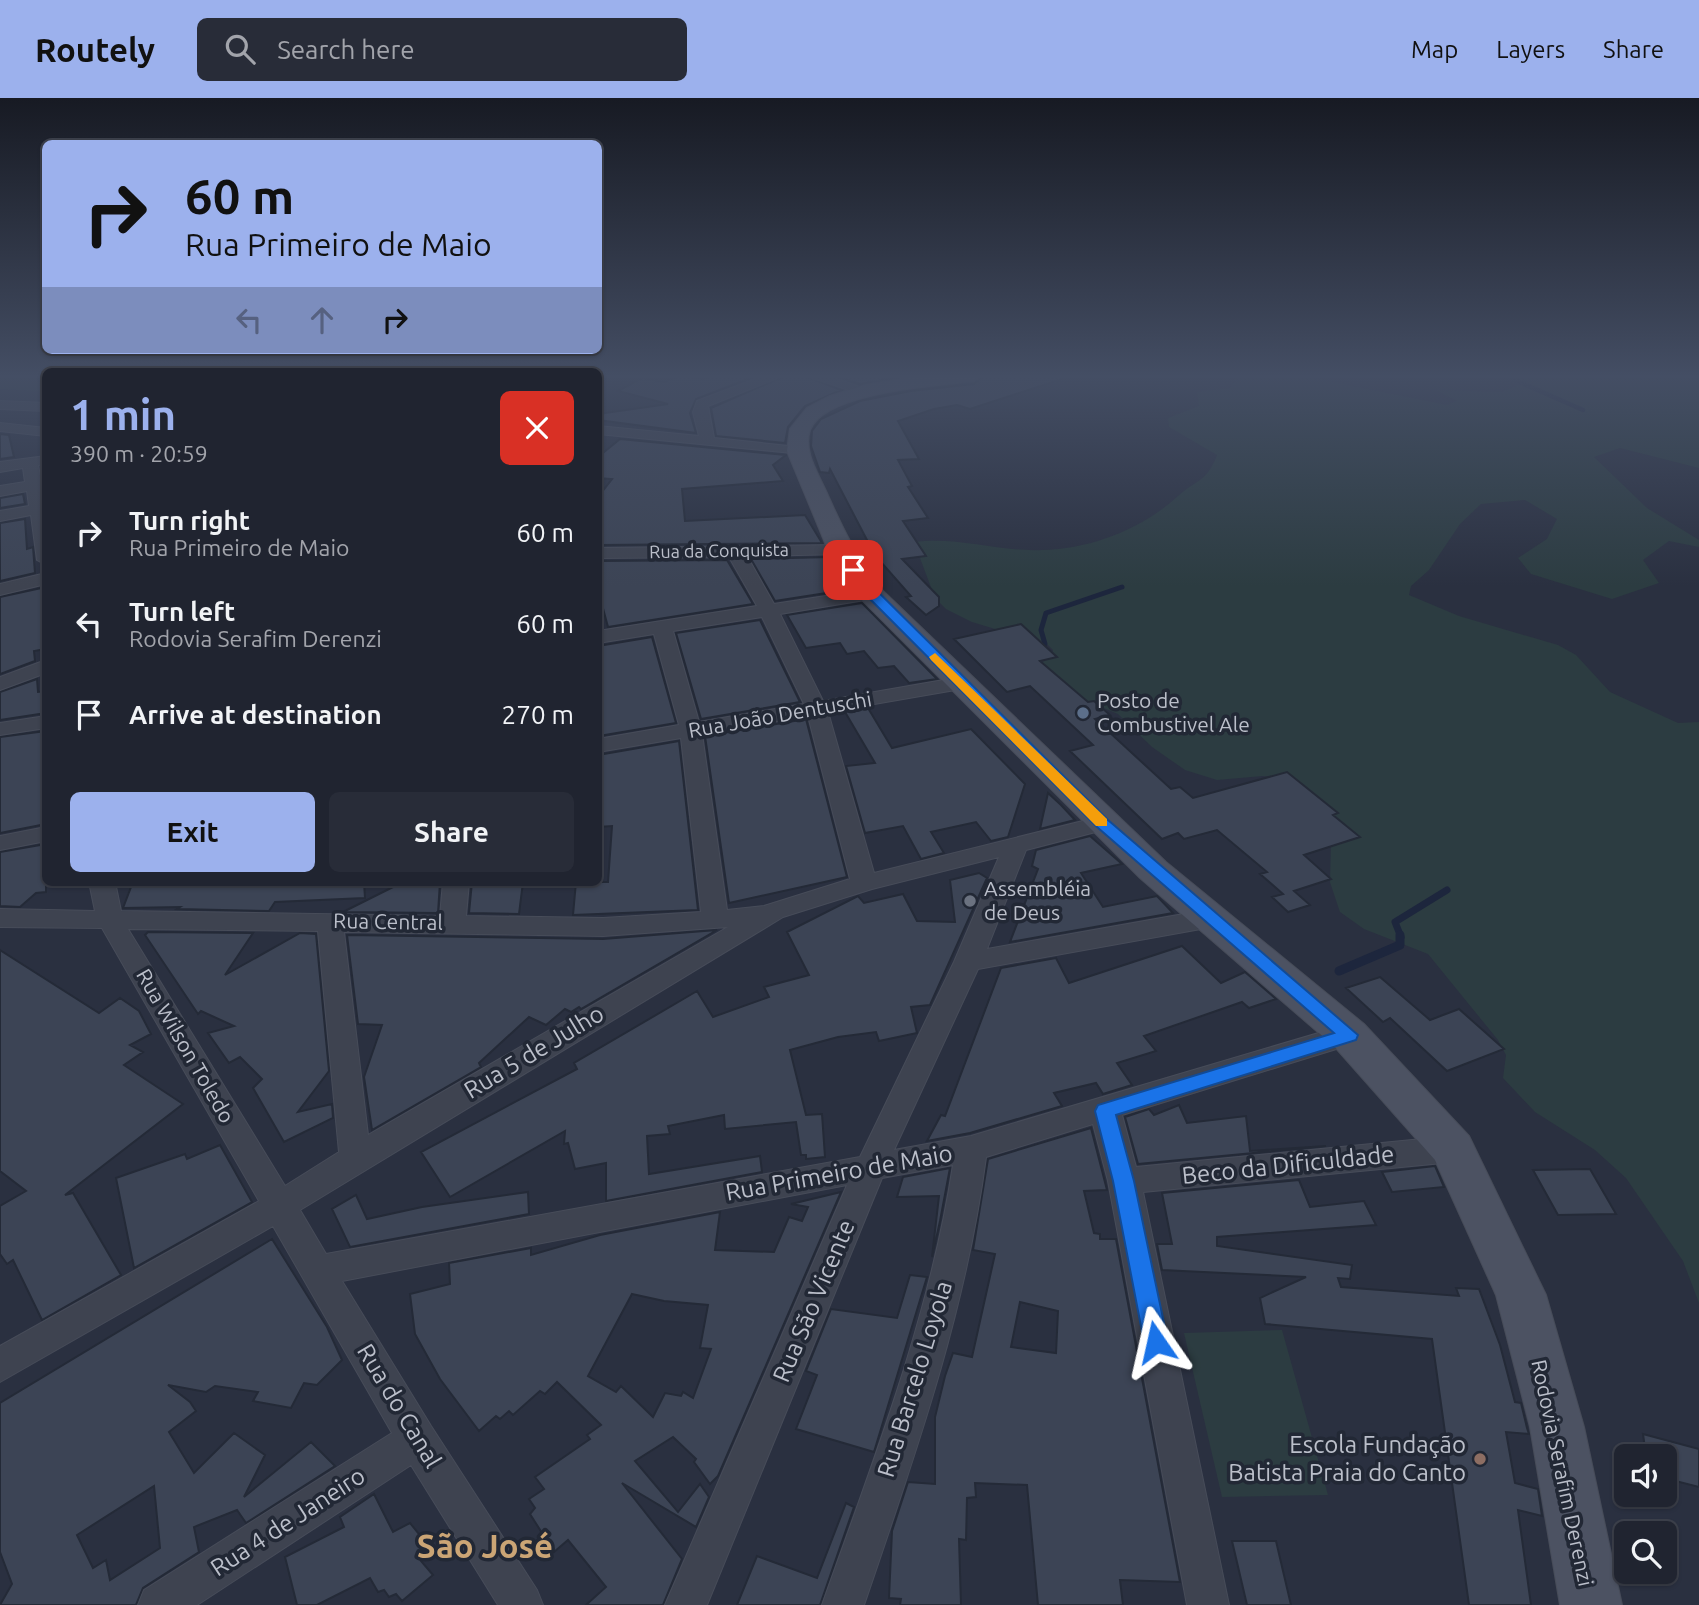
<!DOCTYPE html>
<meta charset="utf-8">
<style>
:root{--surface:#202430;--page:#282c38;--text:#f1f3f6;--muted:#a2a4ab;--line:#3d414c;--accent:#9cb1ed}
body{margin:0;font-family:Ubuntu,sans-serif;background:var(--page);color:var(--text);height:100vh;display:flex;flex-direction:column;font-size:26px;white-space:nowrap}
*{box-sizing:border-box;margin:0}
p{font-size:23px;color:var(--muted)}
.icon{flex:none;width:38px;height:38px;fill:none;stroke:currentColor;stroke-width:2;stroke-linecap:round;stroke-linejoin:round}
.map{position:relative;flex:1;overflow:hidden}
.side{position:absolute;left:42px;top:270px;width:560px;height:518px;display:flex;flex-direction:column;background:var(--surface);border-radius:10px;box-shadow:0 2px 5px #0004,0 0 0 2px var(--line)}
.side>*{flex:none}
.top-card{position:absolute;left:42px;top:42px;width:560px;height:214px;border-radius:10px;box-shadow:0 2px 5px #0004,0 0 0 2px var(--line);background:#9cb1ed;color:#111;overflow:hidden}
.fabs{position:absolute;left:1614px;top:1346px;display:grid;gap:14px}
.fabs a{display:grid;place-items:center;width:63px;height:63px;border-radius:10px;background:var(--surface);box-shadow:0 2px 5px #0004,0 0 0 2px var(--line);font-size:35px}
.pin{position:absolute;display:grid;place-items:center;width:60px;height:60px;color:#fff;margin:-30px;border-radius:14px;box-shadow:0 4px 10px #0006}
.me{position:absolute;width:77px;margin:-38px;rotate:349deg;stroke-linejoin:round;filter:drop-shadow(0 0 5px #0008)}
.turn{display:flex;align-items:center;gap:24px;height:147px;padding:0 28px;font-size:32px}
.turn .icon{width:91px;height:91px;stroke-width:2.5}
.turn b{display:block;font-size:49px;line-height:60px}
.lanes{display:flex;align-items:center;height:66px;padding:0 28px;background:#0003;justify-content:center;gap:35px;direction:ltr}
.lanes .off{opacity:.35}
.round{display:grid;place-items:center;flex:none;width:74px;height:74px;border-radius:10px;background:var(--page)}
.headline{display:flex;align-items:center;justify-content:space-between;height:119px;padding:0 28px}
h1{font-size:42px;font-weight:600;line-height:52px;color:var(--accent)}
.action{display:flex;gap:14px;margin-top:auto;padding:14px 28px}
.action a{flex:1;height:80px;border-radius:10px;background:var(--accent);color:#111;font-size:28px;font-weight:600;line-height:80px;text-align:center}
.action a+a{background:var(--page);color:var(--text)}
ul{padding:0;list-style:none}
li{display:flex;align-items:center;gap:21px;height:91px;padding:0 28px}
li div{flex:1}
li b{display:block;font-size:26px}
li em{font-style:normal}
header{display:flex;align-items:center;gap:42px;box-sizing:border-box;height:98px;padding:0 35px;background:var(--accent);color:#111}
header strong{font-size:33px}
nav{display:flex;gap:38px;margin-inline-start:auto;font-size:24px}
.search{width:490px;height:63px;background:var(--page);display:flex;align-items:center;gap:18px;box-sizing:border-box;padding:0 24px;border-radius:10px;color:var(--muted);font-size:26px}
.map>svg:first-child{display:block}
.green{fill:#2c3c41}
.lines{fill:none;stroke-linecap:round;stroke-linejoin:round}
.stream-far3{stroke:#1d263d;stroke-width:4.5}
.stream-far2{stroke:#1d263d;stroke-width:5}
.stream-far1{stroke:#1d263d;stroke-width:7}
.stream{stroke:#1d263d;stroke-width:9}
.building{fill:#3c4455;stroke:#242a37;stroke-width:2;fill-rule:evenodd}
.street-casing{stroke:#474c59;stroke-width:2}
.secondary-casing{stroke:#474c59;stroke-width:2}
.street{fill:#3e4350;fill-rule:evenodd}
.secondary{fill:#4c5262;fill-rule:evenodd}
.route{fill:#1a73e8;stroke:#114b97;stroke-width:2}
.slow{fill:#f59e0b}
.service-dot{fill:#5c6f8a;stroke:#222835;stroke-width:2.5}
.worship-dot{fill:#6b7280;stroke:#222835;stroke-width:2.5}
.education-dot{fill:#8d6e63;stroke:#222835;stroke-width:2.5}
.labels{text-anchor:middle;stroke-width:7;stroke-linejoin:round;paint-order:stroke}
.far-street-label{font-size:18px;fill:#bbbfca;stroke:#222835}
.poi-label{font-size:21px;fill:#bbbfca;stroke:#222835;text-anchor:start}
.street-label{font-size:21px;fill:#bbbfca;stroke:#222835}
.near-street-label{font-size:24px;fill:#bbbfca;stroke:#222835}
.near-poi-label{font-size:24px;fill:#bbbfca;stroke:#222835;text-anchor:end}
.near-district-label{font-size:33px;font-weight:bold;fill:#cba575;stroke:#222835}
</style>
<header>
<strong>Routely</strong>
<div class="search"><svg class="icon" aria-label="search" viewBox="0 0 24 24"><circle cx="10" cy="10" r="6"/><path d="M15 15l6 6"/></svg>Search here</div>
<nav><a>Map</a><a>Layers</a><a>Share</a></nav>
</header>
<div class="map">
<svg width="1699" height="1507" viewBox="0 0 1699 1507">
<rect width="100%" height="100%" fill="#2a3040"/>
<path class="green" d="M0 277H45V293L0 291Z
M1239 277H1298L1447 307 1457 303 1436 292 1502 294 1522 286 1519 277H1699V370L1620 350 1594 359 1647 410 1699 442V449L1669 443 1643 462 1659 485 1612 501 1531 476 1518 460 1547 441 1557 421 1525 402 1481 406 1460 426 1429 472 1411 488 1409 497 1459 518 1558 547 1576 557 1610 594 1678 625 1699 624V1205L1683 1163 1626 1080 1595 1052 1535 1014 1503 980 1506 957 1498 942 1428 856 1364 831 1340 814 1330 784 1331 744 1283 680 1263 678 1217 682 1185 672 1152 649 1118 616 1080 600 1041 565 1052 558 1053 552 1048 547 972 524 946 511 935 500 914 444C958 438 999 454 1042 452 1091 451 1142 431 1178 398 1198 380 1206 385 1217 357L1169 329 1168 320 1199 308 1197 294 1230 290Z
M1282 1232 1328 1397 1222 1399 1184 1235Z"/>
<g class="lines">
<path class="stream-far3" d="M1513 277 1515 282 1583 312"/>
<path class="stream-far2" d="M1037 549 1045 546 1041 532 1046 515 1122 489"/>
<path class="stream-far1" d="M1401 839 1395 824 1447 792"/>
<path class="stream" d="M1339 873 1400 847V837"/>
</g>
<path class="building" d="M681 277 703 281 712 277H758L696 301 690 315 696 335 598 322V316L668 306 618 293 642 280 664 284Z
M787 277H802L841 292 805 308 788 329 785 345 716 338 711 310Z
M834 277H908L860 286Z
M986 277H1062V281L970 311 957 307 934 311 898 323 919 361 898 362 912 388 908 389 928 420 903 423 926 458 902 461 939 499V508L926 517 906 499 911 498 865 446 868 444 830 371 829 375 820 374 811 348 812 333 821 321 860 303 911 293 974 286Z
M0 336 9 337 14 359 0 361Z
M620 341 786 357 773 367 783 383 682 391 685 423 805 417 822 445 600 447 598 399 612 381 598 380V359Z
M23 396 25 406 0 410V400Z
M25 421 27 451 33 449 35 475 0 483V425Z
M830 459 852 491 775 503 751 461Z
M727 462 753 506 608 529 598 492 599 463Z
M46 489V551L34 553 35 563 0 576V499Z
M862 505 937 581 909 585 894 568 878 570 864 553 847 556 840 545 806 550 787 517Z
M760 522 800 604 701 621 676 535Z
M1021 526 1057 559 1040 563 1088 604 1094 603 1110 617 1095 621 1171 691 1180 689 1193 700 1287 674 1338 715 1333 717 1360 739 1304 757 1331 781 1294 793 1310 807 1288 814 1272 799 1283 796 1260 776 1267 774 1217 732 1184 741 1178 735 1162 741 1070 653 1093 647 1030 588 1007 594 954 541Z
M652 539 676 625 599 638 598 548Z
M37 581 38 594 46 593V615L0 622V594Z
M868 610 892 650 971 631 1025 686 1008 739 991 743 976 724 931 734 944 755 921 761 903 728 865 735 846 668 875 665 845 614Z
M806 621 847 779 729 805 705 638Z
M46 633V726L0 735V639Z
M679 643 698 812 573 817 576 784H608L612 728 598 729V657Z
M1048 695 1061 707 1075 722 1040 731Z
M1090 738 1122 766 1081 775 1103 809 1157 798 1173 815 1010 844 1038 771 1032 768 1036 752Z
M46 746V794L36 795 20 809 0 808V754Z
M979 775 987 780 930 907 911 909 917 935 879 943 876 934 838 939 790 952 806 1017 822 1016 825 1059 806 1061V1057H801L796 1024 725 1031 724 1017 668 1028 670 1036 647 1038 649 1076 760 1058 762 1074 606 1103V1065L575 1071 568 1045 564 1046 565 1033 450 1099 421 1054 577 971 574 965 697 893 713 919 769 899 764 889 809 877 787 834 858 798 864 805 903 796 917 823 955 824 950 782Z
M133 784H364L365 800 275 804 269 813 177 811 180 809 123 810Z
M403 784H440L438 815 343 814Z
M472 784H523L519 816 469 815Z
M717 832 581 911 579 909 571 914 565 911 546 927 529 919 479 965 481 969 372 1032 364 979 382 927 358 926 347 837 603 841Z
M148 834 253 835 225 877 300 835 316 836 329 973 298 1014 332 1006 333 1020 284 1044 253 990 262 981 240 959 229 965 208 935 234 928 201 913 198 916 145 837Z
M1182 848 1221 885 1245 874 1276 901 1249 910 1242 904 1144 938 1156 953 1117 965 1132 987 1103 996 1096 985 1054 995 1062 1008 970 1035 927 1043 941 1017 945 1018 1001 870 1056 860 1069 885Z
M0 852 99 915 120 900 139 913 151 936 130 947 143 954 124 967 183 1006 65 1097 73 1095 121 1177 42 1222 13 1162 7 1166 0 1156V1108L26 1093 0 1073Z
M1380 879 1430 922 1459 911 1504 951 1447 973 1390 920 1383 924 1346 890Z
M1179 1007 1187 1025 1246 1018 1250 1053 1326 1048 1138 1066 1125 1019 1149 1011 1154 1017Z
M1091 1030 1107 1092 1084 1093 1094 1135 1100 1136V1141H1116L1180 1484 1120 1482 1123 1507H1038L1027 1387 975 1385 976 1399 967 1400 966 1442 959 1441 961 1507H900L901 1501 889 1500 892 1433 908 1384 935 1386V1319L945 1278 953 1255 972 1259 995 1156 973 1152 988 1061ZM1020 1204 1058 1213 1056 1255 1011 1249Z
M220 1047 252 1104 134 1170 116 1080 185 1056 187 1061Z
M1435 1068 1444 1089 1392 1094 1382 1074Z
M950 1070 940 1123 932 1159 939 1098 897 1099 903 1079Z
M1590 1071 1616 1116 1558 1117 1533 1072Z
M1299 1082 1310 1109 1364 1103 1376 1127 1217 1139V1148L1352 1167 1350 1181 1338 1180 1341 1189 1459 1198 1456 1190 1479 1191 1500 1247 1515 1304 1521 1305 1527 1330 1529 1336 1506 1334 1515 1385 1538 1391 1542 1418 1518 1412 1531 1507H1469L1432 1241 1265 1226 1260 1200 1306 1179 1162 1172 1157 1146H1172L1162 1095Z
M528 1094 529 1116 350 1149 332 1111 356 1097 367 1121 422 1109Z
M841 1094 718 1378 710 1386 694 1364 696 1361 673 1339 635 1363 678 1414 700 1386 709 1399 696 1429 622 1385 682 1461 663 1507H586L606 1489 568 1442 554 1454 530 1416 535 1410 529 1401 544 1391 535 1379 590 1341 587 1337 601 1327 557 1284 545 1296 540 1293 513 1317 509 1313 500 1321 496 1318 479 1333 440 1281 415 1236 410 1196 450 1186 449 1165 531 1150V1157L600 1137 720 1114 715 1152 774 1154 789 1119 802 1123 808 1109 791 1106ZM632 1196 664 1203 708 1207 700 1250 711 1251 693 1300 683 1294 681 1298 665 1295 653 1319 621 1288 616 1294 588 1278Z
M272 1141 327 1229 342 1262 317 1287 304 1285 291 1310 253 1303 258 1294 215 1288 206 1294 168 1287 190 1304 196 1313 169 1334 194 1375 234 1335 265 1357 244 1399 311 1344 335 1368 246 1425 237 1412 194 1429 199 1454 143 1490 136 1507H0L12 1486 0 1454V1305ZM154 1388 160 1450 110 1482 106 1462 93 1470 77 1437Z
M910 1177 927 1179 874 1354 796 1331 817 1277 806 1273 831 1211 897 1220Z
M1643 1336 1699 1351V1389L1664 1380V1358H1646Z
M374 1396 393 1434 410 1425 419 1436 430 1457 421 1463 433 1477 402 1503 396 1496 389 1499 384 1492 378 1494 370 1480 317 1507H297L285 1459 344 1429 340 1419Z
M846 1405 854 1409 820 1507H737L757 1458 817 1480Z
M1232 1443H1276L1291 1507H1247Z"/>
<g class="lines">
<defs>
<path id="street" d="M766 277H785L708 308 714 340 798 349 803 350V356L598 336V328L699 338 693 314 697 303Z
M804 277H825L871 293 864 297Z
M0 303 46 305V313L0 311Z
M0 325 46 330V338L0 333Z
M46 358V366L38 367 46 409V467L37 462 31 417 0 423V413L29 408 27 393 0 398V388L25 384 23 370 0 374V364Z
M840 447 849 452 846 456 747 458 774 506 871 491 880 496 871 501 780 516 823 603 961 579 971 585 961 591 828 614 874 775 1103 718 1111 720 1115 725 1111 730 1026 752 987 851 1212 811 1221 814 1225 820 1221 826 1212 829 978 871 894 1052 971 1038 1349 926 1359 930 1363 937 1359 944 1122 1017 1136 1069 1453 1038 1464 1042 1469 1051 1464 1060 1453 1064 1143 1094 1229 1507H1187L1108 1083 1093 1026 986 1059C966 1214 914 1360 864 1507H822C873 1363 930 1219 953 1067L882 1080 707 1507H665L847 1087 342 1183 431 1328 537 1492 543 1507H498L411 1367 197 1507H138L144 1492 392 1335 273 1128 0 1284V1248L259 1103 102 830 0 829V811L95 813 89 784H115L121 813 440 818 443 784H469L466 818 603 820 701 814 681 640 598 654V641L679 627 654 536 598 545V533L757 508 729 459 598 460V450ZM762 519 804 606 699 624 673 533ZM808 618 850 781 764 808 727 812 702 636ZM999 759 954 864 860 1059 326 1156 300 1112 783 819 872 791ZM728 829 368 1037 344 834 603 838ZM128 831 318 833 339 1054 285 1088Z
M46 475V486L0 497V486Z
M46 562V575L0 592V579Z
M46 618V630L0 637V625Z
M46 729V743L0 752V738Z"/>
<path id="secondary" d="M925 277H983L974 283C939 287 824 294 810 332 803 353 818 375 826 393 843 431 855 456 880 490L1166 764 1364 926 1469 1038 1546 1197 1584 1329 1622 1507H1560L1530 1329 1496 1197 1435 1062 1334 948 1140 780 862 502 828 452 787 353 790 331 807 310 830 298 866 287Z"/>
</defs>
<use href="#street" class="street-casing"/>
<use href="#secondary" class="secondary-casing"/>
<use href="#street" class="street"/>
<use href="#secondary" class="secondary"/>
</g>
<linearGradient id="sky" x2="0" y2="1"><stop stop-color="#171a23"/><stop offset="0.57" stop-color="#444e64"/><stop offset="1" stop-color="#444e64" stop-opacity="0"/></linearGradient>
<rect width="1699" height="488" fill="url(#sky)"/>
<path class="route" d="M853 469 1108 722 1358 937 1356 942 1116 1017 1134 1083 1168 1244 1165 1252 1156 1255 1148 1252 1144 1244 1113 1083 1095 1013 1098 1007 1334 935 1097 729 867 498 847 472Z"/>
<path class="slow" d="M935 555 1107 721V728H1096L931 562 929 559Z"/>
<circle class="service-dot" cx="1083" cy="615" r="7"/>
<circle class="worship-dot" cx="970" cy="803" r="7"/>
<circle class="education-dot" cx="1480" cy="1361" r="7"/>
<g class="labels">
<g class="far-street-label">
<text transform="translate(719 453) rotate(-1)" y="6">Rua da Conquista</text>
</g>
<g class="poi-label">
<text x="1097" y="610">Posto de<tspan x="1097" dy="24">Combustivel Ale</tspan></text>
<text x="984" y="798">Assembléia<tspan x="984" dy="24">de Deus</tspan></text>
</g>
<g class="street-label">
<text transform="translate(780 617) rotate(-10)" y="7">Rua João Dentuschi</text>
<text transform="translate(388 824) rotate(1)" y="7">Rua Central</text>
<text transform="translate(185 948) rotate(60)" y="7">Rua Wilson Toledo</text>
<text transform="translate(1562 1375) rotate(78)" y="7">Rodovia Serafim Derenzi</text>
</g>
<g class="near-street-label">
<text transform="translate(534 954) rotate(-31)" y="8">Rua 5 de Julho</text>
<text transform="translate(1288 1067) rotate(-6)" y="8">Beco da Dificuldade</text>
<text transform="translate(839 1075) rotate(-10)" y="8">Rua Primeiro de Maio</text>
<text transform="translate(814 1203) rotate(-67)" y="8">Rua São Vicente</text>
<text transform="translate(915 1281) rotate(-73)" y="8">Rua Barcelo Loyola</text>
<text transform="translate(399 1308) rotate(59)" y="8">Rua do Canal</text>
<text transform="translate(288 1424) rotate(-33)" y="8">Rua 4 de Janeiro</text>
</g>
<g class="near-poi-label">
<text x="1466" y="1355">Escola Fundação<tspan x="1466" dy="28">Batista Praia do Canto</tspan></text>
</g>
<g class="near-district-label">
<text x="485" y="1460">São José</text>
</g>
</g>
</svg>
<div class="fabs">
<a><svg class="icon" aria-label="sound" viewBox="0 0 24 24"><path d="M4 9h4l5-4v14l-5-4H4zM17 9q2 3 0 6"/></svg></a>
<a><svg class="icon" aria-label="search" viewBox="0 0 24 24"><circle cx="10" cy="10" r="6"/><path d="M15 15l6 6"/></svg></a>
</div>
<div class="pin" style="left:853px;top:472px;background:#d93025"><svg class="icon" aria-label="arrive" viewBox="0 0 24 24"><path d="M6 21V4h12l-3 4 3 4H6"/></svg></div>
<svg class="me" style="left:1156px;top:1244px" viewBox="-20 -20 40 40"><path d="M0-17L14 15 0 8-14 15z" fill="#1a73e8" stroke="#fff" stroke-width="4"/></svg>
<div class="top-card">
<div class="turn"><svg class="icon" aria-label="right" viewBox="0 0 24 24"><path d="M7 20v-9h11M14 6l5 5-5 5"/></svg><div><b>60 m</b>Rua Primeiro de Maio</div></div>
<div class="lanes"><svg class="icon off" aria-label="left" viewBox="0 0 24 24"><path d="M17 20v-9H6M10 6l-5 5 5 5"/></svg><svg class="icon off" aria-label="ahead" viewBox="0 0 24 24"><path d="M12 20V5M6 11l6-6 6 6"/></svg><svg class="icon" aria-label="right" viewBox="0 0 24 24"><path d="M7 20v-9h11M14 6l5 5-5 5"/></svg></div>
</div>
<section class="side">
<div class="headline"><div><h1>1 min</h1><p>390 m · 20:59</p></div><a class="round" style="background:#d93025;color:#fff"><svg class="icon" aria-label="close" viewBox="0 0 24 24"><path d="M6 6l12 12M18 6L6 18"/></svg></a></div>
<ul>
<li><svg class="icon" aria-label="right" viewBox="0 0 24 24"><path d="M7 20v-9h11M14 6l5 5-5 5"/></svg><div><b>Turn right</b><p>Rua Primeiro de Maio</p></div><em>60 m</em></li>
<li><svg class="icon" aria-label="left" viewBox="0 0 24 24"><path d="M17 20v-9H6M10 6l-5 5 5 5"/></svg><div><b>Turn left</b><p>Rodovia Serafim Derenzi</p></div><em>60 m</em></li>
<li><svg class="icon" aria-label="arrive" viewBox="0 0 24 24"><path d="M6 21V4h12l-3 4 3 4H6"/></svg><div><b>Arrive at destination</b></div><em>270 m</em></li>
</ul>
<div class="action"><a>Exit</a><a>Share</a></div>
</section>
</div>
